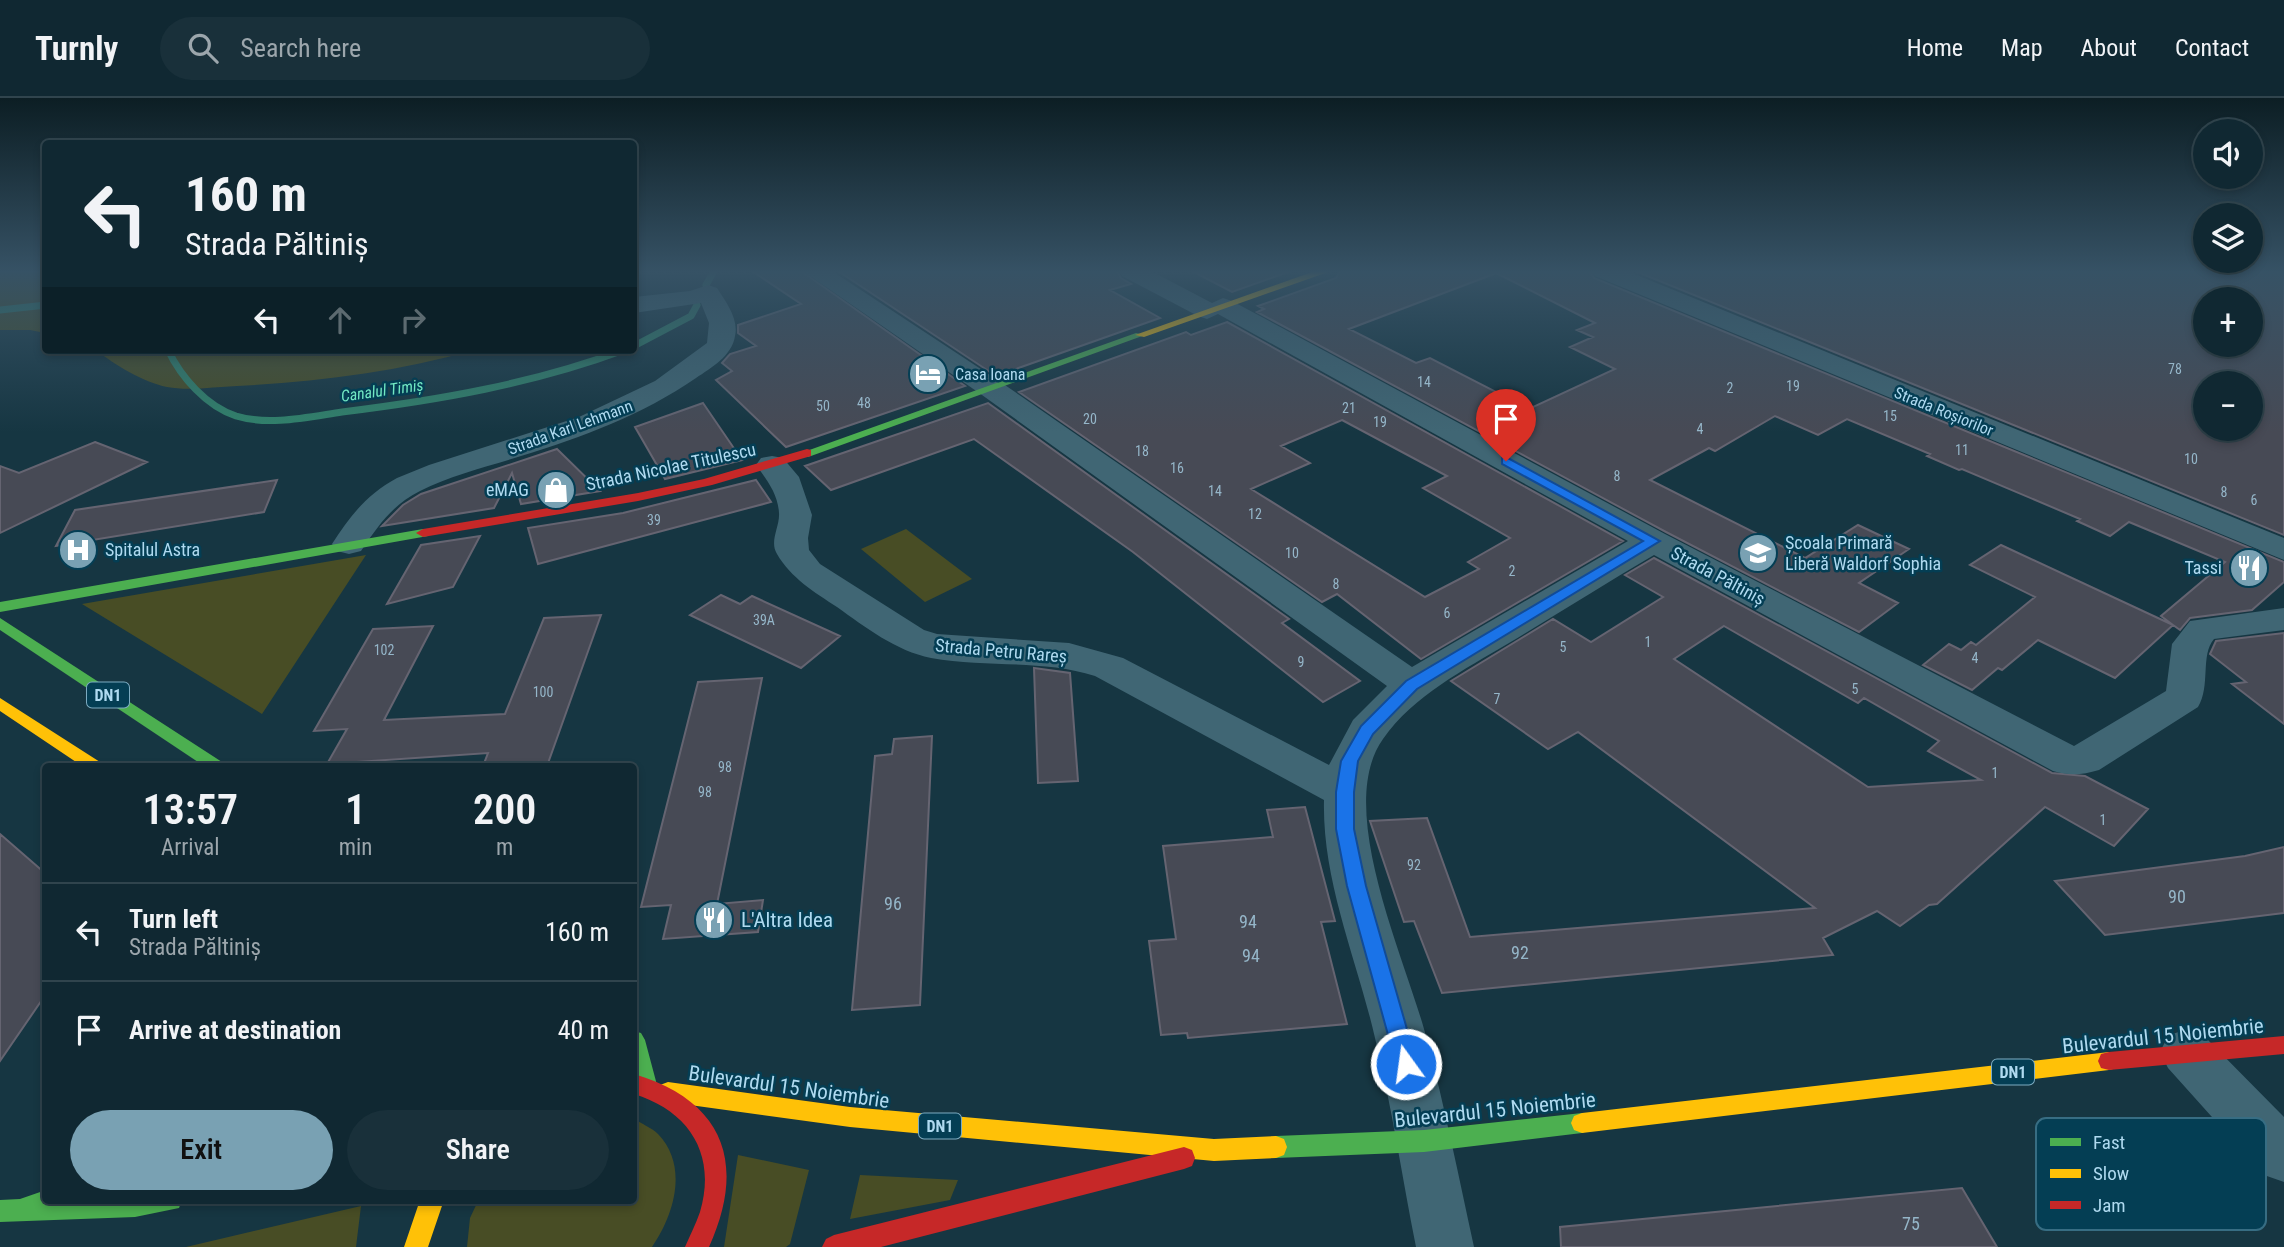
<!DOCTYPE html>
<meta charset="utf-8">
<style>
:root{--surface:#102832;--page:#19303a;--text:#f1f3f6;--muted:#9ca6ac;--line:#30444d;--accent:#79a1b3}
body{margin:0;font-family:"Roboto Condensed",sans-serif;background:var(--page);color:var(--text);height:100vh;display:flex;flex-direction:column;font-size:26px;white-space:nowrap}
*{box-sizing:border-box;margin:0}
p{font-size:23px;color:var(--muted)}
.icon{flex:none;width:38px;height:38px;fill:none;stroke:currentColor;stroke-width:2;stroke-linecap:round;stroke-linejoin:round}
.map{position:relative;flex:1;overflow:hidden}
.drawer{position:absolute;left:42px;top:665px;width:595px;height:441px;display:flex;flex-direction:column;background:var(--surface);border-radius:7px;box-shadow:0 4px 10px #0003,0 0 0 2px var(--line)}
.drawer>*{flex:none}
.hud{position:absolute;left:42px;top:42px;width:595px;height:214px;border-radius:7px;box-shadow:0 4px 10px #0003,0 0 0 2px var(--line);background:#102832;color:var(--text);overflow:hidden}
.buttons{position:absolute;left:2193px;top:21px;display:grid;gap:14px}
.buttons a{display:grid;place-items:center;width:70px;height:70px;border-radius:50%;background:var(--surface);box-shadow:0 4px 10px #0003,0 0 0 2px var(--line);font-size:35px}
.pin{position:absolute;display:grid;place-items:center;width:60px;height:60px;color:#fff;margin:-72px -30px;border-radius:50% 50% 50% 0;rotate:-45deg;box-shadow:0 0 7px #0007}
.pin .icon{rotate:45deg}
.me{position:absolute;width:77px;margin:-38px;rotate:346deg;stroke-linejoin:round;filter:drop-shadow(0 0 5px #0008)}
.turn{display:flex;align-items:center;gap:24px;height:147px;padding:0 28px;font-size:32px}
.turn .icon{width:91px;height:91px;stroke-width:2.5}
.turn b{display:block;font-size:49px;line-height:60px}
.lanes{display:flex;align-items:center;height:66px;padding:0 28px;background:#0003;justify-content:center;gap:35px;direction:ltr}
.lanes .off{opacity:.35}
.eta{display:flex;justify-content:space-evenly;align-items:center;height:119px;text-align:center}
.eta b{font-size:42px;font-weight:600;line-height:49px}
.button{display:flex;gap:14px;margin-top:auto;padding:14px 28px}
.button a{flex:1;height:80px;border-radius:42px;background:var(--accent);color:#111;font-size:28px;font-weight:600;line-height:80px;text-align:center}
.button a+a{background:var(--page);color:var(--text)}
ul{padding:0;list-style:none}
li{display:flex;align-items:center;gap:21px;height:98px;padding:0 28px;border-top:2px solid var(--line)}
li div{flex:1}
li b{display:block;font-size:26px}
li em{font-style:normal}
header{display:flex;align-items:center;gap:42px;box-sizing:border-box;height:98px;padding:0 35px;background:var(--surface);border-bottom:2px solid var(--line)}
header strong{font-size:33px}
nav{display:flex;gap:38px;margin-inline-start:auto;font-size:24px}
.search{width:490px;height:63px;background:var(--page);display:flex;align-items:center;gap:18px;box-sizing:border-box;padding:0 24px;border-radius:38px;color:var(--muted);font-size:26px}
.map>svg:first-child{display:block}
.green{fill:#484d25}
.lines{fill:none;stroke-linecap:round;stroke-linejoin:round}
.stream{stroke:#31816b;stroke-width:7}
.building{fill:#474a55;stroke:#656471;stroke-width:2;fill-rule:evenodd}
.street{fill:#406674;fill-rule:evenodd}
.fast{fill:#4caf50;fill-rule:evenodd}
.slow{fill:#ffc107;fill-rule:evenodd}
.jam{fill:#c62828;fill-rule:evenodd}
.route{fill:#1a73e8;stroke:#114b97;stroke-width:2}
.labels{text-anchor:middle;stroke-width:5;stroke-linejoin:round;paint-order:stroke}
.number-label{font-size:14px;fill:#95b6c9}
.far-poi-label{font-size:16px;fill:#afdaf0;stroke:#043e54;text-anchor:start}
.far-water-label{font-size:16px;font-style:italic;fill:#72e8c3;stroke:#043e54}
.far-street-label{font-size:16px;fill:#afdaf0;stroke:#043e54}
.shield{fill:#043e54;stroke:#7cabc1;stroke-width:2}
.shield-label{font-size:16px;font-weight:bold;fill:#afdaf0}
.street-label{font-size:18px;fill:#afdaf0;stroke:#043e54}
.poi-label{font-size:18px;fill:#afdaf0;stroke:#043e54;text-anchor:end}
.near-number-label{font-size:18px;fill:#95b6c9}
.near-poi-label{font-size:21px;fill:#afdaf0;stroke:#043e54;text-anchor:start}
.near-street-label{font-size:21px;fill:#afdaf0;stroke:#043e54}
.key{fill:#043e54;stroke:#376d83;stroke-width:2}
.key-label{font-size:19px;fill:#afdaf0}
</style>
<header>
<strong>Turnly</strong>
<div class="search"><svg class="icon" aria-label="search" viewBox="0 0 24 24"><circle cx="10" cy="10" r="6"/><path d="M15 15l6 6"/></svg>Search here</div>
<nav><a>Home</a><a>Map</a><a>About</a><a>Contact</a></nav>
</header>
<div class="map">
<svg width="2284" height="1149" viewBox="0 0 2284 1149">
<rect width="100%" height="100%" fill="#163642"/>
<path class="green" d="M45 173V235L30 232H0V173Z
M96 252H474C396 274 317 284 237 288 215 289 188 293 167 289 143 284 115 267 96 252Z
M906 431 972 481 925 504 861 451Z
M366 457 262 616 82 506Z
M634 1021C642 1026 652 1030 658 1036 689 1068 674 1117 652 1149H467L470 1120 478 1103 634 1102Z
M738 1057 809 1072 790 1146 786 1149H724Z
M860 1077 958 1082 950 1102 850 1121Z
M361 1108 356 1149H186Z"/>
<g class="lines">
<path class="stream" d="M706 187 714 173
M0 212 46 207
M634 248 691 218 697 207
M168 252C181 279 206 308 236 318 269 328 308 319 342 314 439 302 532 286 624 252"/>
</g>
<path class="building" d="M752 173H801L965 288 786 349 716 282 732 273 722 265 730 256 756 248 738 235V227L801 206Z
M838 173H1117L1121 180 1131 186 1110 192 1160 220 996 278Z
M1192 173H1291L1232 194Z
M1340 173H1590L1594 180 2284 464V484L2252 512 2190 520 2180 532 2173 527 2115 580 2038 542 2002 572 1998 570 1972 592 1923 567 1949 546 1961 552 1971 544 1976 547 2035 499 1970 467 2001 447 2173 527 2161 518 2225 464 2129 424 2110 438 2077 423 2080 421 1962 371 1959 372 1927 358 1930 356 1847 321 1818 337 1775 318 1715 353 1709 350 1650 382 1805 460 1858 427 1909 451 1859 485 1898 505 1859 534 1666 434 1257 214 1264 211 1258 208 1336 180ZM1494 174 1595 225 1577 232 1593 239 1570 249 1615 271 1529 311 1430 260 1416 265 1349 231 1494 176Z
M1635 173H2284V437ZM2205 201H2250V247H2205ZM2205 285H2250V331H2205Z
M1227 224 1623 443 1421 561 1337 496 1322 504 1019 294 1186 234 1191 237ZM1342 322 1447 378 1423 390 1510 440 1468 464 1479 471 1425 499 1251 391 1310 365 1281 348Z
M703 305 742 362 665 381 635 329Z
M988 305 1289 521 1282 525 1360 583 1323 604 1133 454 974 341 831 392 805 368Z
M95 344 147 364 0 435V368L19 375Z
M557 351 600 393 521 406 512 375 494 410 382 428 403 407 421 396Z
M277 382 264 414 56 448 75 412Z
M756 382 771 404 538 466 528 430 623 415Z
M480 438 453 489 387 506 421 447Z
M1654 460 2052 675 2085 678 2148 711 2114 748 2045 709 1937 806 1929 807 1900 828 1877 813 1823 840 1833 857 1442 895 1414 823 1404 824 1370 723 1427 720 1470 839 1815 810 1578 634 1548 651 1451 583 1553 521 1591 544 1663 499 1625 477ZM1724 528 1858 605 1864 600 1939 643 1928 653 1981 682 1868 689 1674 561Z
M721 497 740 506 752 498 840 538 801 570 690 517Z
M601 517 547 668H483L488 655 327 666 347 631 314 633 373 531 433 528 384 622 505 616 544 520Z
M2284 535V626L2232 586 2246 584 2210 556 2216 543Z
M1034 570 1070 575 1078 683 1038 685Z
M762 580 717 806 763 802 758 834 663 841 671 807 641 809 698 584Z
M932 638 920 907 852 912 875 658 892 656 894 641Z
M1305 709 1335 823 1321 824 1347 926 1188 940 1187 935 1161 937 1149 843 1176 841 1163 748 1273 739 1267 712Z
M0 736 46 776V896L0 963Z
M2284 749V815L2105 837 2055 783 2245 758Z
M1962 1090 1997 1149H1561L1560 1129Z"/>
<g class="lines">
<path class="street" d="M803 173H832L1002 285 1412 569 1628 443 1218 216 1207 221 1198 218 1122 178 1119 173H1151L1212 205 1223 200 1232 203 1665 436 2074 648 2166 593 2172 546 2190 523 2284 510V532L2214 541C2200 557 2211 588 2198 609L2099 672C2082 677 2070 678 2053 673L1654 457C1605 486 1557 516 1509 545 1464 572 1414 597 1383 641 1333 711 1408 866 1427 942 1445 1010 1459 1080 1474 1149H1416C1402 1079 1392 1009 1375 940 1357 861 1322 784 1324 702L1095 578C1042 561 985 570 931 560 896 553 865 529 837 509 814 494 791 480 777 456 769 443 780 429 779 415 778 396 767 382 756 367L761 360 772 358 783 360 799 379 812 417 808 440 809 452 820 466 924 532 937 536 1069 545 1123 560 1329 667 1353 622 1387 588 982 297Z
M1592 173H1627L2284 440V462L1595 178Z
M708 187 717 190C726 204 739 221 735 238 732 258 711 270 696 280 642 317 583 339 521 358 487 369 451 377 420 393 392 407 378 428 361 453L349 456 337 453 332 446C350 418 367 396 397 380L429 367 579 319 655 283 707 245 709 225 701 205 634 215V199L690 193Z
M2186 931 2204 938 2284 1019V1084L2264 1077 2168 970 2160 954 2168 938Z"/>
<path class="fast" d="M1136 235 1145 237 811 358 807 359 801 355Z
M423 431 428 432 430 435 428 438 0 514V504Z
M0 520 222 664 224 668H204L0 532Z
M634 933 641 935 645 942 657 987 654 994 646 997 638 994 634 981Z
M1582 1015 1590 1018 1593 1025 1590 1032 1582 1035 1424 1054 1276 1060 1268 1057 1265 1049 1268 1041 1276 1038 1424 1032Z
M46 1092V1102H182L179 1110 135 1119 0 1124V1102L20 1101Z"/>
<path class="slow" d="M1315 173H1331L1144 239 1135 237Z
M0 600 100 664 102 668H82L0 613Z
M2109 954 2117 956 2120 963 2117 970 2109 972 1582 1035 1574 1032 1571 1025 1574 1018 1582 1015Z
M668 984 850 1009 1214 1041 1276 1038 1284 1041 1287 1049 1284 1057 1276 1060 1214 1063 850 1029 668 1004 660 1001 657 994 660 987Z
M420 1102H444L428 1149H404Z"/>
<path class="jam" d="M807 351 811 352V358L712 387 638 403 423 439 416 435 423 431 638 395 704 381Z
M2284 938V956L2109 972 2101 970 2098 963 2101 956 2109 954Z
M634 976C724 1003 747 1065 709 1149H685C690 1137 696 1126 700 1114 717 1056 689 1013 634 996Z
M1184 1049 1192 1052 1195 1060 1192 1068 1184 1071 881 1149H822L826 1141 834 1137Z"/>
</g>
<linearGradient id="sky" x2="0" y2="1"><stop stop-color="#0c1e24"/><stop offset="0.52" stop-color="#365265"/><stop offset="1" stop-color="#365265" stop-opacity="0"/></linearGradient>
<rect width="2284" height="334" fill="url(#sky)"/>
<path class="route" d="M1506 359 1660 443 1417 591 1373 636 1358 663 1354 694V731L1366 788 1417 966 1414 973 1406 976 1399 973 1396 966 1347 788 1336 731V694L1341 663 1361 628 1406 583 1643 443 1502 366V360Z"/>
<defs>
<symbol id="hotel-disc" viewBox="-11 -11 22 22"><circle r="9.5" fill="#79a1b3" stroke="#043e54"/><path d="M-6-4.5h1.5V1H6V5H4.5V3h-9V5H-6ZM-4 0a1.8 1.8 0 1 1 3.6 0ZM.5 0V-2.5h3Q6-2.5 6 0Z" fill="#fff"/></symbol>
<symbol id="shop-disc" viewBox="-11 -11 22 22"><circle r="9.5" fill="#79a1b3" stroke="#043e54"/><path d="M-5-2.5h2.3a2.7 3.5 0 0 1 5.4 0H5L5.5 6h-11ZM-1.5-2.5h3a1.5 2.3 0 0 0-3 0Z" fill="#fff"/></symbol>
<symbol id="hospital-disc" viewBox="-11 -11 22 22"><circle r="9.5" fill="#79a1b3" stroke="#043e54"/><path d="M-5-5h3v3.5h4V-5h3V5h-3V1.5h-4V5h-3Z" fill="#fff"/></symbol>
<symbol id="school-disc" viewBox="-11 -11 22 22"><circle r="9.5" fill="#79a1b3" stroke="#043e54"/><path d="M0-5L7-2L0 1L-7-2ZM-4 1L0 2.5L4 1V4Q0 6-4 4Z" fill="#fff"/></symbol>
<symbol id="restaurant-disc" viewBox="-11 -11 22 22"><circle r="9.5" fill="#79a1b3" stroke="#043e54"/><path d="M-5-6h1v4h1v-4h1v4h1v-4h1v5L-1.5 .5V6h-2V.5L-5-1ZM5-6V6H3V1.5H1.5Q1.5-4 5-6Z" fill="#fff"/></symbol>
</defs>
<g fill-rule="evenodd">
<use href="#hotel-disc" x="906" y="254" width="44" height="44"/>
<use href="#shop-disc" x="534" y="370" width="44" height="44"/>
<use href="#hospital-disc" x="56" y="430" width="44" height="44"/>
<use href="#school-disc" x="1736" y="433" width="44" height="44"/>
<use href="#restaurant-disc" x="2227" y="448" width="44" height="44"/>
<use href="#restaurant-disc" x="692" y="800" width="44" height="44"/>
</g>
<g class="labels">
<g class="number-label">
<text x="2175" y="276">78</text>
<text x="1424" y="289">14</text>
<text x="1793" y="293">19</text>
<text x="1730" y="295">2</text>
<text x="864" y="310">48</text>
<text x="823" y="313">50</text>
<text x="1349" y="315">21</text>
<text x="1890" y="323">15</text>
<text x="1090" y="326">20</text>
<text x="1380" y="329">19</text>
<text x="1700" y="336">4</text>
<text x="1962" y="357">11</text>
<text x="1142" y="358">18</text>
<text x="2191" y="366">10</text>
<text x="1177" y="375">16</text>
<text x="1617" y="383">8</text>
<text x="1215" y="398">14</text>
<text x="2224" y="399">8</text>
<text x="2254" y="407">6</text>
<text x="1255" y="421">12</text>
<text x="654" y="427">39</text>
<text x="1292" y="460">10</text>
<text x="1512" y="478">2</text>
<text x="1336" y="491">8</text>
<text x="1447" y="520">6</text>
<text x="764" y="527">39A</text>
<text x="1648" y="549">1</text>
<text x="1563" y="554">5</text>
<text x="384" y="557">102</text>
<text x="1975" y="565">4</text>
<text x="1301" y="569">9</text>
<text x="1855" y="596">5</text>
<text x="543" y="599">100</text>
<text x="1497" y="606">7</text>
<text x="725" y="674">98</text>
<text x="1995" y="680">1</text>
<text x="705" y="699">98</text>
<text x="2103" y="727">1</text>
<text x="1414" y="772">92</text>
</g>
<g class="far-poi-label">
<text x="955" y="282">Casa Ioana</text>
</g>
<g class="far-water-label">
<text transform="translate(382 292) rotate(-8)" y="6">Canalul Timiș</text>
</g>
<g class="far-street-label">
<text transform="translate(1944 313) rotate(22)" y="6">Strada Roșiorilor</text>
<text transform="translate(570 329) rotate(-20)" y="6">Strada Karl Lehmann</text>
</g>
<g class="shield">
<rect x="87" y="584.5" width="42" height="25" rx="5"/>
<rect x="1992" y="961.5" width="42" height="25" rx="5"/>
<rect x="919" y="1015.5" width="42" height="25" rx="5"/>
</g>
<g class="shield-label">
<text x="108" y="603">DN1</text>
<text x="2013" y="980">DN1</text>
<text x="940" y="1034">DN1</text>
</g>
<g class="street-label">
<text transform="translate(671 369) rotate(-12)" y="6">Strada Nicolae Titulescu</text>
<text transform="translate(1718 478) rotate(28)" y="6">Strada Păltiniș</text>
<text transform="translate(1001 553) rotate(5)" y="6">Strada Petru Rareș</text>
</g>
<g class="poi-label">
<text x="529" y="398">eMAG</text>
<text x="1785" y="451" text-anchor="start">Școala Primară<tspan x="1785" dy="21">Liberă Waldorf Sophia</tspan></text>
<text x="105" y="458" text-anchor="start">Spitalul Astra</text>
<text x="2222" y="476">Tassi</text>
</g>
<g class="near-number-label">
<text x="2177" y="805">90</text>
<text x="893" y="812">96</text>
<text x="1248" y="830">94</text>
<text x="1520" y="861">92</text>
<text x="1251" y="864">94</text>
<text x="1911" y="1132">75</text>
</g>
<g class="near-poi-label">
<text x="741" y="829">L'Altra Idea</text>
</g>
<g class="near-street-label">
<text transform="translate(2163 938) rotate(-6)" y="7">Bulevardul 15 Noiembrie</text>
<text transform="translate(789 989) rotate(8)" y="7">Bulevardul 15 Noiembrie</text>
<text transform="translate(1495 1012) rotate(-6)" y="7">Bulevardul 15 Noiembrie</text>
</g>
</g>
<rect x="2036" y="1020" width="230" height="112" rx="10" class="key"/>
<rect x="2050" y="1040" width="31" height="8" fill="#4caf50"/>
<rect x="2050" y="1071" width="31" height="9" fill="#ffc107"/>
<rect x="2050" y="1103" width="31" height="8" fill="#c62828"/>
<g class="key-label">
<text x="2093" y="1051">Fast</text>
<text x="2093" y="1082">Slow</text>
<text x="2093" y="1114">Jam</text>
</g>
</svg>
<div class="buttons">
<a><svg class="icon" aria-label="sound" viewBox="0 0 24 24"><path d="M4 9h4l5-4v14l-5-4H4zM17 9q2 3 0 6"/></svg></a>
<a><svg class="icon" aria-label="layers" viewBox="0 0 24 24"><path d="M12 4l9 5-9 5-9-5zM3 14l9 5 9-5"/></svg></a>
<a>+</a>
<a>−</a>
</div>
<div class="pin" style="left:1506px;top:363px;background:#d93025"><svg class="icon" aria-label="arrive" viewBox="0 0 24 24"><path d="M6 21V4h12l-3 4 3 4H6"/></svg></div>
<svg class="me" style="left:1406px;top:966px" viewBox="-20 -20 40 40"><circle r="17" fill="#1a73e8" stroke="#fff" stroke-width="3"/><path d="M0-11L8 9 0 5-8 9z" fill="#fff"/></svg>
<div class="hud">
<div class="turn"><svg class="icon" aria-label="left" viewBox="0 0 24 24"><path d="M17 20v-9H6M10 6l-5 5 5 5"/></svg><div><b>160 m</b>Strada Păltiniș</div></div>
<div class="lanes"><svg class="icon" aria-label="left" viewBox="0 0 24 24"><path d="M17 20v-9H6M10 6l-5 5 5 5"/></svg><svg class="icon off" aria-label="ahead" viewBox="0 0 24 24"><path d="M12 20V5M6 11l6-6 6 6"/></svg><svg class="icon off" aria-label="right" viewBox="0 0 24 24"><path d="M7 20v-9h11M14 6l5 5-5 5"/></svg></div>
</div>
<section class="drawer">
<div class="eta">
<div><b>13:57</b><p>Arrival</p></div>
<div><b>1</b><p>min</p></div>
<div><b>200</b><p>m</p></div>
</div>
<ul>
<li><svg class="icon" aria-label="left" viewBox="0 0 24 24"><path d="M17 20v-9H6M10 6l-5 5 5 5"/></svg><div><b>Turn left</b><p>Strada Păltiniș</p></div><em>160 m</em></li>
<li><svg class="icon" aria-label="arrive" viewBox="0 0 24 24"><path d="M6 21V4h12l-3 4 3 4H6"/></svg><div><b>Arrive at destination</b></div><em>40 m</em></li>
</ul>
<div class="button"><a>Exit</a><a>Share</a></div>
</section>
</div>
